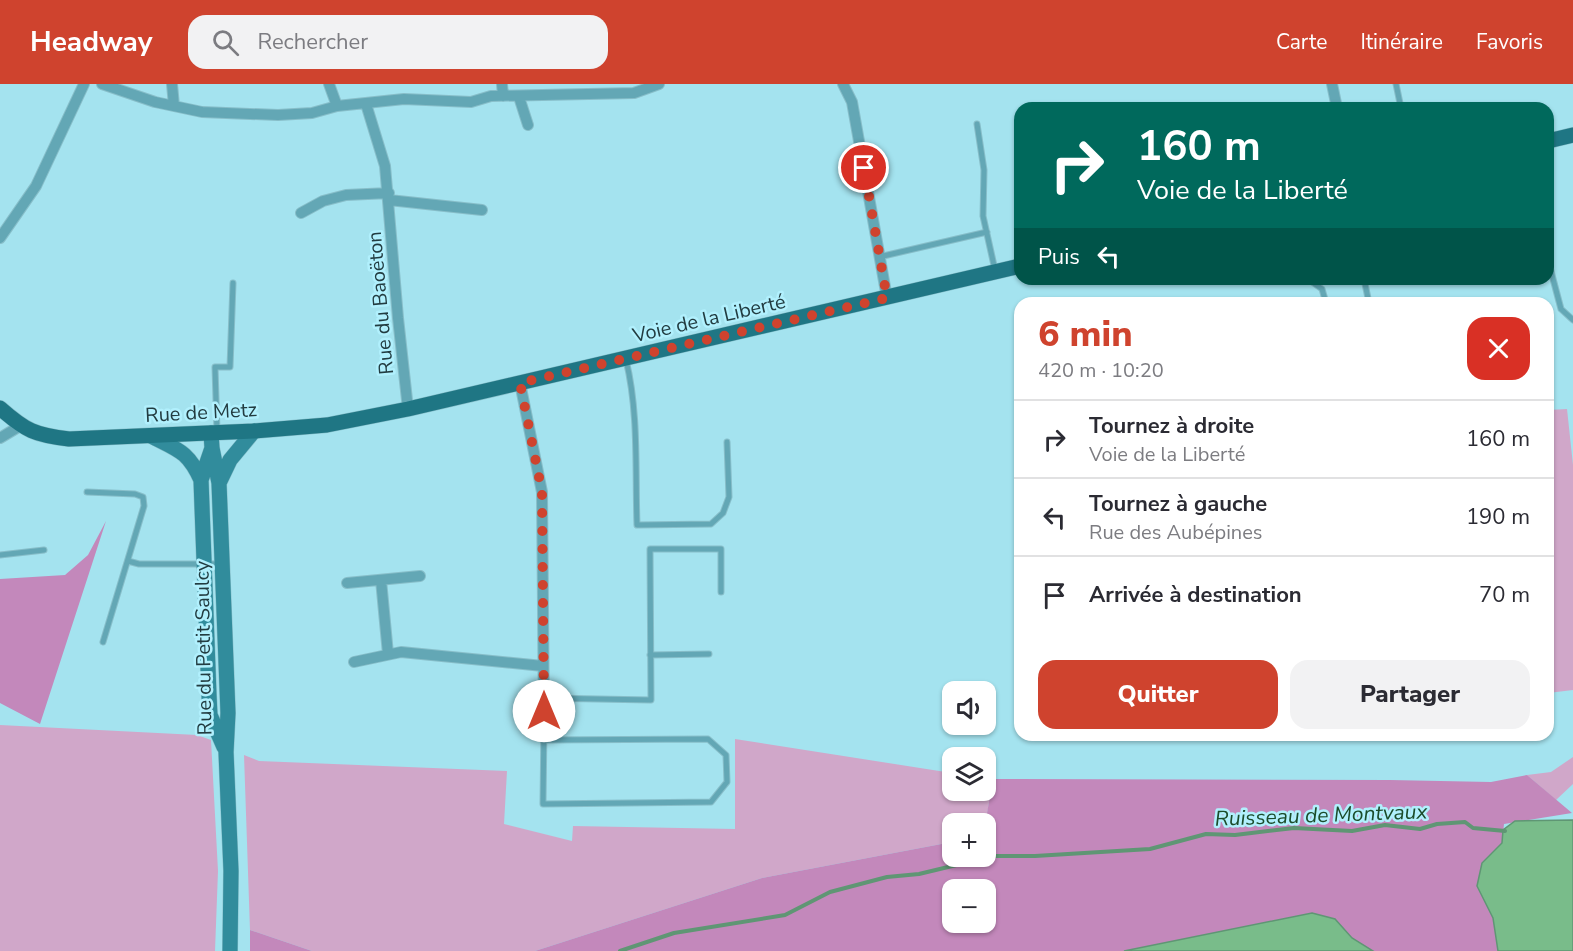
<!DOCTYPE html>
<html lang="fr">
<meta charset="utf-8">
<style>
:root{--surface:#fff;--page:#f2f2f3;--text:#2b2b33;--muted:#7c7c81;--line:#e1e1e2;--accent:#cf432e}
body{margin:0;font-family:"Nunito Sans",sans-serif;background:var(--page);color:var(--text);height:100vh;display:flex;flex-direction:column;font-size:22px;white-space:nowrap}
*{box-sizing:border-box;margin:0}
p{font-size:20px;color:var(--muted)}
.icon{flex:none;width:33px;height:33px;fill:none;stroke:currentColor;stroke-width:2;stroke-linecap:round;stroke-linejoin:round}
.map{position:relative;flex:1;overflow:hidden}
.side{position:absolute;left:1014px;top:213px;width:540px;height:444px;display:flex;flex-direction:column;background:var(--surface);border-radius:18px;box-shadow:0 2px 4px #0004}
.side>*{flex:none}
.banner{position:absolute;left:1014px;top:18px;width:540px;height:183px;border-radius:18px;box-shadow:0 2px 4px #0004;background:#00695c;color:#fff;overflow:hidden}
.buttons{position:absolute;left:942px;top:597px;display:grid;gap:12px}
.buttons a{display:grid;place-items:center;width:54px;height:54px;border-radius:12px;background:var(--surface);box-shadow:0 2px 4px #0004;font-size:30px}
.pin{position:absolute;display:grid;place-items:center;width:51px;height:51px;color:#fff;margin:-26px;border:3px solid #fff;border-radius:50%;box-shadow:0 2px 6px #0007}
.me{position:absolute;width:66px;margin:-33px;rotate:0deg;stroke-linejoin:round;filter:drop-shadow(0 0 4px #0008)}
.turn{display:flex;align-items:center;gap:21px;height:126px;padding:0 24px;font-size:27px}
.turn .icon{width:78px;height:78px;stroke-width:2.5}
.turn b{display:block;font-size:42px;line-height:51px}
.then{display:flex;align-items:center;height:57px;padding:0 24px;background:#0003;gap:12px;font-size:22px}
.round{display:grid;place-items:center;flex:none;width:63px;height:63px;border-radius:18px;background:var(--page)}
.overview{display:flex;align-items:center;justify-content:space-between;height:102px;padding:0 24px}
h1{font-size:36px;font-weight:800;line-height:45px;color:var(--accent)}
.action{display:flex;gap:12px;margin-top:auto;padding:12px 24px}
.action a{flex:1;height:69px;border-radius:18px;background:var(--accent);color:#fff;font-size:24px;font-weight:800;line-height:69px;text-align:center}
.action a+a{background:var(--page);color:var(--text)}
ul{padding:0;list-style:none}
li{display:flex;align-items:center;gap:18px;height:78px;padding:0 24px;border-top:2px solid var(--line)}
li div{flex:1}
li b{display:block;font-size:22px}
li em{font-style:normal}
header{display:flex;align-items:center;gap:36px;box-sizing:border-box;height:84px;padding:0 30px;background:var(--accent);color:#fff}
header strong{font-size:28px}
nav{display:flex;gap:33px;margin-inline-start:auto;font-size:21px}
.search{width:420px;height:54px;background:var(--page);display:flex;align-items:center;gap:15px;box-sizing:border-box;padding:0 21px;border-radius:18px;color:var(--muted);font-size:22px}
.map>svg:first-child{display:block}
.green{fill:#d0a7c9}
.forest{fill:#c388bb;fill-rule:evenodd}
.water{fill:#79bc8a;stroke:#5f9674;stroke-width:1.5}
.lines{fill:none;stroke-linecap:round;stroke-linejoin:round}
.stream{stroke:#5f9674;stroke-width:4}
.lane-casing{stroke:#87bec9;stroke-width:7}
.street-casing{stroke:#87bec9;stroke-width:12}
.secondary-casing{stroke:#87bec9;stroke-width:16}
.primary-casing{stroke:#87bec9;stroke-width:16}
.lane{stroke:#63a7b5;stroke-width:5}
.street{stroke:#63a7b5;stroke-width:10}
.secondary{stroke:#318c9c;stroke-width:15}
.primary{stroke:#1f7684;stroke-width:15}
.route{stroke:#cf432e;stroke-width:10;stroke-dasharray:0 18}
.labels{text-anchor:middle;stroke-width:5;stroke-linejoin:round;paint-order:stroke}
.street-label{font-size:20px;fill:#223c41;stroke:#b1f0fd}
.water-label{font-size:21px;font-style:italic;fill:#1b4c2b;stroke:#b1f0fd}
</style>
<header>
<strong>Headway</strong>
<div class="search"><svg class="icon" aria-label="search" viewBox="0 0 24 24"><circle cx="10" cy="10" r="6"/><path d="M15 15l6 6"/></svg>Rechercher</div>
<nav><a>Carte</a><a>Itinéraire</a><a>Favoris</a></nav>
</header>
<div class="map">
<svg width="1573" height="867" viewBox="0 0 1573 867">
<rect width="100%" height="100%" fill="#a4e3ef"/>
<path class="green" d="M1567 325 1573 381V606L1548 609V326Z
M0 641 197 651 211 656 218 787 215 867H0Z
M735 655 952 689V706H986V694L993 695 986 736 981 739 952 740V758L762 794 535 867H312L250 846 244 671 259 677 507 687 504 740 572 757 573 742 735 745Z
M1573 673V700L1556 716 1527 691 1551 688Z"/>
<path class="forest" d="M106 437 40 640 0 619V495L65 491 88 471Z
M1527 691 1572 729 1504 740 1502 759 1482 779 1477 802 1493 834 1498 867H1373L1352 854 1335 835 1312 829 1124 867H535L762 794 952 758V772H986V740L981 739 986 735 993 695 1390 696 1491 698ZM952 806H986V838H952Z
M250 846 312 867H250Z"/>
<path class="water" d="M1573 736V867H1498L1493 834 1477 802 1482 779 1502 759 1503 746 1515 737Z
M1312 829 1335 835 1352 854 1373 867H1124Z"/>
<g class="lines">
<path class="stream" d="M986 772H1035L1150 765 1206 750 1235 751 1294 744 1352 747 1385 741 1420 745 1437 740 1465 738 1473 744 1505 747
M620 867 674 849 785 831 830 808 887 793 919 790 969 778 984 772"/>
<defs>
<path id="lane" d="M1396 0 1401 24
M977 40 984 86 983 132 995 186
M879 173 987 148
M1548 176 1561 225 1573 236
M1308 195 1322 205 1326 219
M1364 195 1369 219
M626 276C639 329 635 387 637 441L711 440 723 429 729 413 727 358
M217 348 215 283H230L233 199
M87 408 135 410 143 413 144 422 103 558
M0 471 44 466
M128 477 139 480H222
M650 571 709 570
M544 614 651 616 650 465H721V508
M543 656 708 655 726 671 727 698 711 718 543 720 544 640"/>
<path id="street" d="M102 0 155 18 202 28 278 31 312 29 337 22 404 15 471 18 491 12 634 9 659 0
M172 0 174 22
M329 0 337 22
M502 0 503 12
M843 0 852 18 887 214
M1332 0 1337 24
M519 13 528 41
M366 20 385 82 398 234 408 325
M389 116 482 126
M301 129 323 117 346 111 389 109
M0 154 36 102 84 0
M520 299 542 408 544 640
M0 354 20 342
M381 496 388 570
M347 499 420 492
M354 578 401 568 543 582"/>
<path id="secondary" d="M211 349 212 364 219 399 228 629 226 668 231 787 230 867
M151 352C178 366 188 367 201 396
M212 364 201 396 209 611 210 631 224 663
M219 399 230 376 254 347"/>
<path id="primary" d="M1548 57 1573 51
M0 324C26 347 35 351 69 355L254 347 327 341 408 325 1020 182"/>
</defs>
<use href="#lane" class="lane-casing"/>
<use href="#street" class="street-casing"/>
<use href="#secondary" class="secondary-casing"/>
<use href="#primary" class="primary-casing"/>
<use href="#lane" class="lane"/>
<use href="#street" class="street"/>
<use href="#secondary" class="secondary"/>
<use href="#primary" class="primary"/>
</g>
<g class="lines">
<path class="route" d="M544 627 542 408 520 299 887 214 864 84"/>
</g>
<g class="labels">
<g class="street-label">
<text transform="translate(380 219) rotate(-95)" y="7">Rue du Baoëton</text>
<text transform="translate(709 234) rotate(-13)" y="7">Voie de la Liberté</text>
<text transform="translate(201 328) rotate(-3)" y="7">Rue de Metz</text>
<text transform="translate(203 564) rotate(-91)" y="7">Rue du Petit Saulcy</text>
</g>
<g class="water-label">
<text transform="translate(1321 731) rotate(-2)" y="7">Ruisseau de Montvaux</text>
</g>
</g>
</svg>
<div class="buttons">
<a><svg class="icon" aria-label="sound" viewBox="0 0 24 24"><path d="M4 9h4l5-4v14l-5-4H4zM17 9q2 3 0 6"/></svg></a>
<a><svg class="icon" aria-label="layers" viewBox="0 0 24 24"><path d="M12 4l9 5-9 5-9-5zM3 14l9 5 9-5"/></svg></a>
<a>+</a>
<a>−</a>
</div>
<div class="pin" style="left:864px;top:84px;background:#d93025"><svg class="icon" aria-label="arrive" viewBox="0 0 24 24"><path d="M6 21V4h12l-3 4 3 4H6"/></svg></div>
<svg class="me" style="left:544px;top:627px" viewBox="-20 -20 40 40"><circle r="19" fill="#fff"/><path d="M0-13L10 11 0 6-10 11z" fill="#cf432e"/></svg>
<div class="banner">
<div class="turn"><svg class="icon" aria-label="right" viewBox="0 0 24 24"><path d="M7 20v-9h11M14 6l5 5-5 5"/></svg><div><b>160 m</b>Voie de la Liberté</div></div>
<div class="then">Puis<svg class="icon" aria-label="left" viewBox="0 0 24 24"><path d="M17 20v-9H6M10 6l-5 5 5 5"/></svg></div>
</div>
<section class="side">
<div class="overview"><div><h1>6 min</h1><p>420 m · 10:20</p></div><a class="round" style="background:#d93025;color:#fff"><svg class="icon" aria-label="close" viewBox="0 0 24 24"><path d="M6 6l12 12M18 6L6 18"/></svg></a></div>
<ul>
<li><svg class="icon" aria-label="right" viewBox="0 0 24 24"><path d="M7 20v-9h11M14 6l5 5-5 5"/></svg><div><b>Tournez à droite</b><p>Voie de la Liberté</p></div><em>160 m</em></li>
<li><svg class="icon" aria-label="left" viewBox="0 0 24 24"><path d="M17 20v-9H6M10 6l-5 5 5 5"/></svg><div><b>Tournez à gauche</b><p>Rue des Aubépines</p></div><em>190 m</em></li>
<li><svg class="icon" aria-label="arrive" viewBox="0 0 24 24"><path d="M6 21V4h12l-3 4 3 4H6"/></svg><div><b>Arrivée à destination</b></div><em>70 m</em></li>
</ul>
<div class="action"><a>Quitter</a><a>Partager</a></div>
</section>
</div>
